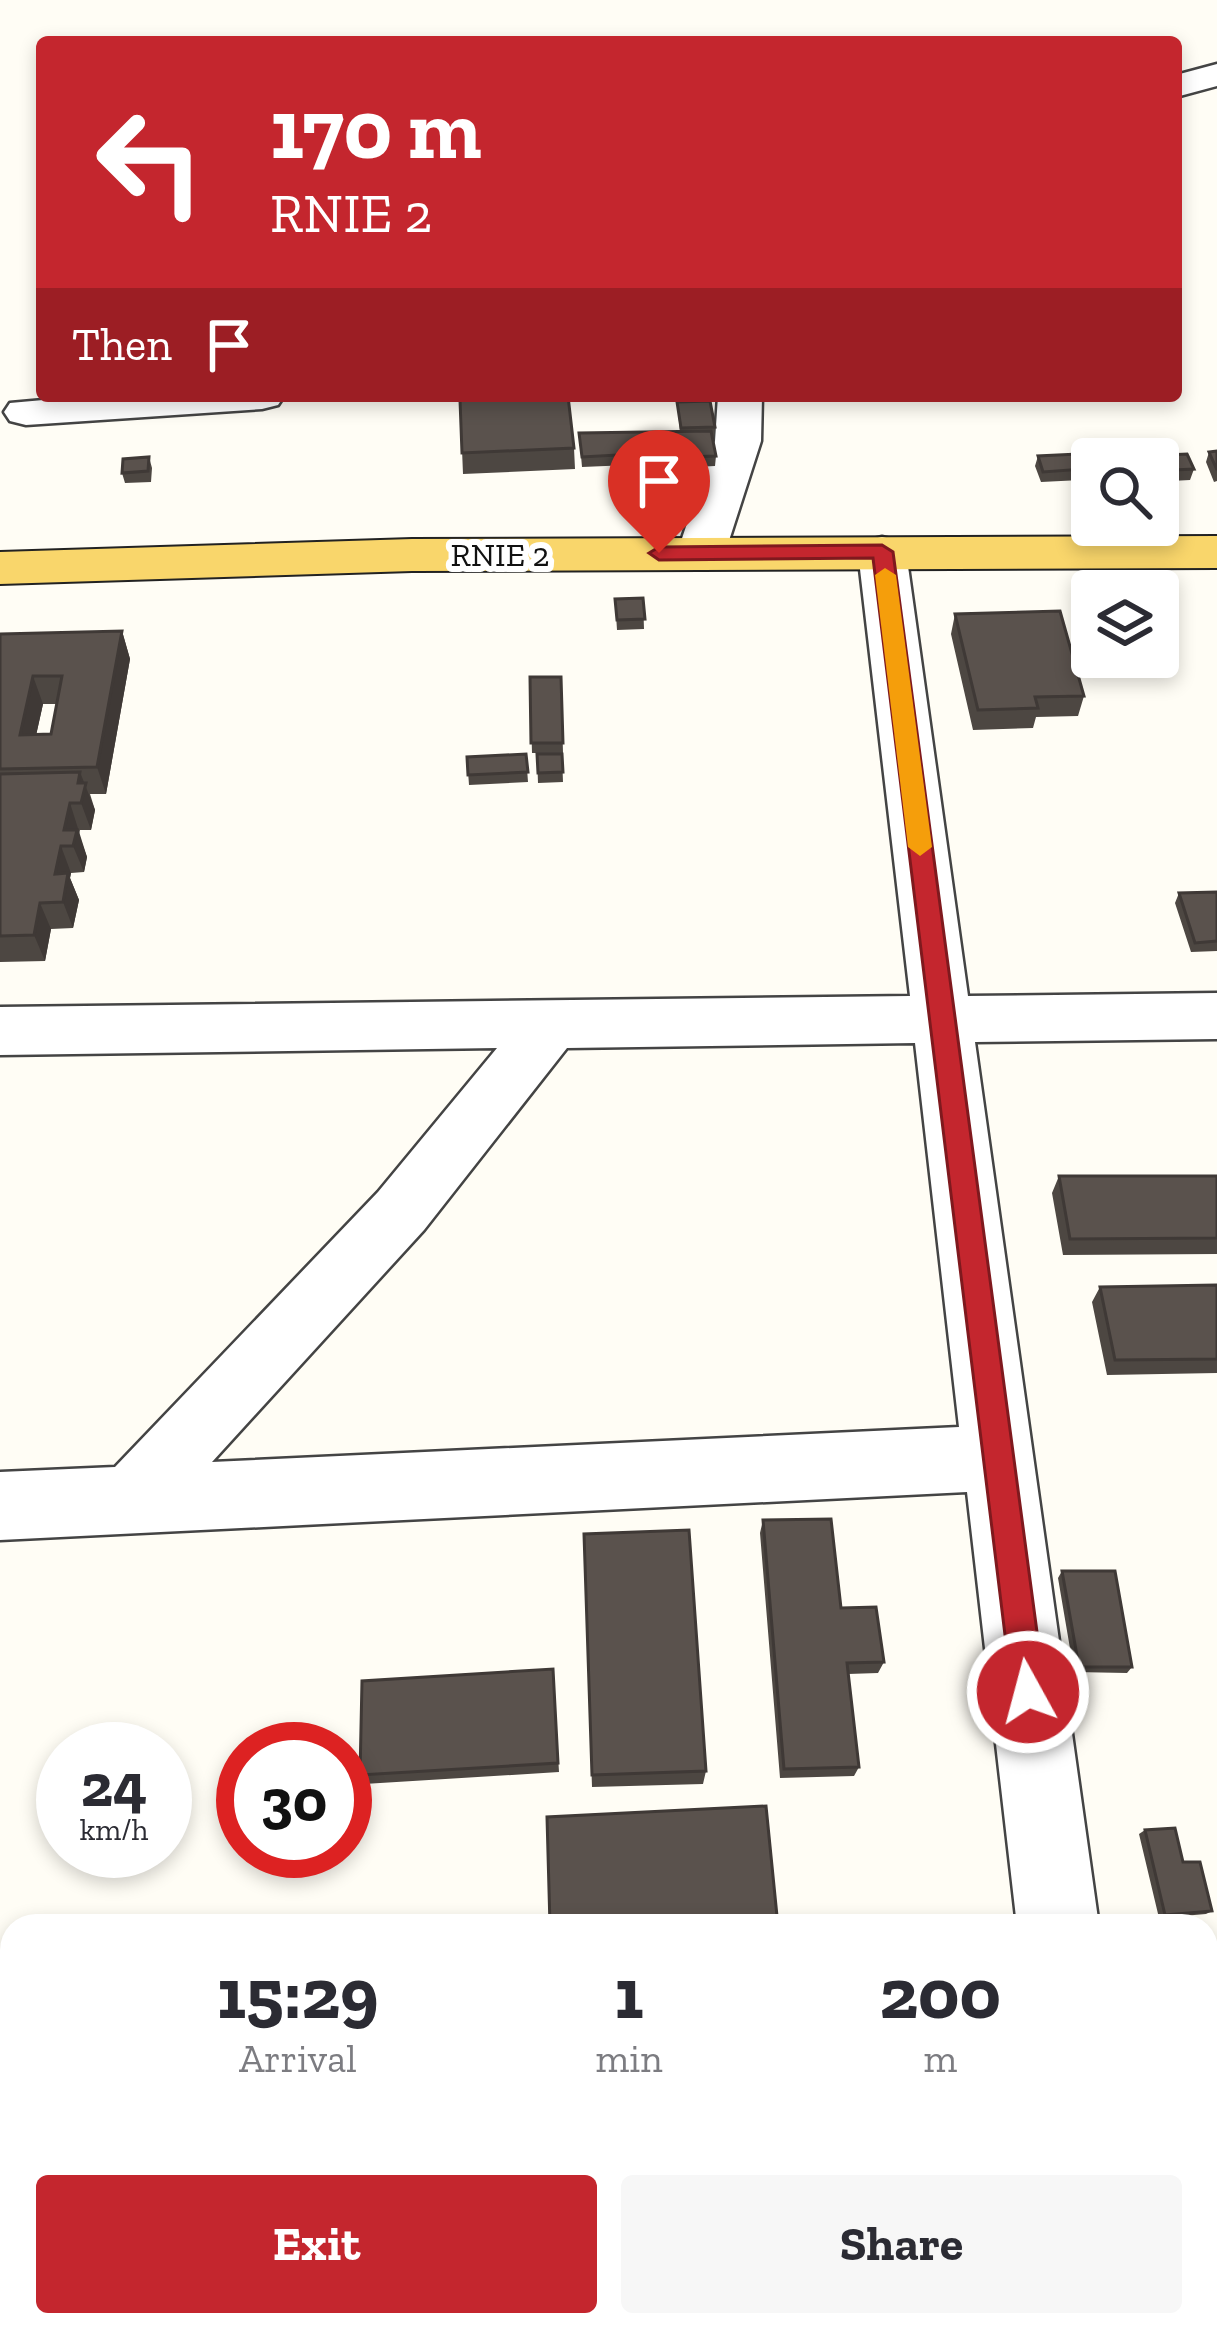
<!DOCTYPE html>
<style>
:root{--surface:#fff;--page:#f7f7f7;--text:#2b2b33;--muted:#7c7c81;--accent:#c4262e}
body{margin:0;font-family:"Zilla Slab",serif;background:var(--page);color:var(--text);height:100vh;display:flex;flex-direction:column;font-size:45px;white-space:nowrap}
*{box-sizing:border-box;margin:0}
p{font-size:39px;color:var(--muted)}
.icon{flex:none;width:66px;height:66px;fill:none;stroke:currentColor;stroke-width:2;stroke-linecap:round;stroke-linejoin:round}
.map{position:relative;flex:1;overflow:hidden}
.panel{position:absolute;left:0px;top:1914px;width:1218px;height:423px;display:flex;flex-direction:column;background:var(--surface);border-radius:36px 36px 0 0;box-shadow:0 6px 18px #0003}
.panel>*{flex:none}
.hud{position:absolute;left:36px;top:36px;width:1146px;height:366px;border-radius:12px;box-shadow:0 6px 18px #0003;background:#c4262e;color:#fff;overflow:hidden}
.buttons{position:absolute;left:1071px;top:438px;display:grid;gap:24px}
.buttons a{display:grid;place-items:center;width:108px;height:108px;border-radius:12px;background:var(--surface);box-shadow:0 6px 18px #0003;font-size:60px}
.speed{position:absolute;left:36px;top:1722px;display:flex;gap:24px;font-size:60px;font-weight:700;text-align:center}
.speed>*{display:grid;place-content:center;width:156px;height:156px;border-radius:50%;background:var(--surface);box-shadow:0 6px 18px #0003;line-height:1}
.speed small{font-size:30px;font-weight:400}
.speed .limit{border:18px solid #d22;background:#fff;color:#111}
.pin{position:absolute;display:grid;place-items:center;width:102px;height:102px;color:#fff;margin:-123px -51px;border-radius:50% 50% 50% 0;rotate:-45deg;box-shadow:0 0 12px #0007}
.pin .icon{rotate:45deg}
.me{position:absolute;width:132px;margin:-66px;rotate:353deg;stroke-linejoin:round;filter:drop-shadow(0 0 9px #0008)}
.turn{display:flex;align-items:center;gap:42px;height:252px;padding:0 36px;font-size:54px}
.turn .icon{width:156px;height:156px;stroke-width:2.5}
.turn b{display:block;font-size:84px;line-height:102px}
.then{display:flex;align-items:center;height:114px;padding:0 36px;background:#0003;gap:24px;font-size:45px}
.eta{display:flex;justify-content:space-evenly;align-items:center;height:204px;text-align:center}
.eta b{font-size:72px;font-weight:700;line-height:84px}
.cta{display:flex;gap:24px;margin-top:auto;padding:24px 36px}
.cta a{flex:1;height:138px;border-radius:12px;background:var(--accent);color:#fff;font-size:48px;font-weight:700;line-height:138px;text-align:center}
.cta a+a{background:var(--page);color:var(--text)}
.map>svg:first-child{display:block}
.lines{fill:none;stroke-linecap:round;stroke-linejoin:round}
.minor-casing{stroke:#444;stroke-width:5}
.major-casing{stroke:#222;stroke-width:4}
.minor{fill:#fff;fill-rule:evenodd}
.major{fill:#f9d66b;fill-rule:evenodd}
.wall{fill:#4d4742;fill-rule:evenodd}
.shaded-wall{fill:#3f3936}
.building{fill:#5a524d;stroke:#3f3936;stroke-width:3;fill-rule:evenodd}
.route{fill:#c4262e;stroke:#7f191e;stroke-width:3}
.slow{fill:#f59e0b}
.labels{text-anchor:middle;stroke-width:12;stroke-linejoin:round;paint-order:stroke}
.far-street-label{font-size:33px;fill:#111;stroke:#fff}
</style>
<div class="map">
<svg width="1217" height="2336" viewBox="0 0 1217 2336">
<rect width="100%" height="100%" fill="#fffdf5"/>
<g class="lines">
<defs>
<path id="minor" d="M1217 64V86L1176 97V75Z
M88 396H284L278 405 262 409 26 425 10 421 4 412 10 403Z
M718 396H762L761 441 725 553 718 564 701 568 684 564 677 553 715 441Z
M882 537 899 541 906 552 968 996 1217 993V1039L975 1042 1099 1926H1017L967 1492 0 1540V1472L115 1467 378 1192 497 1048 0 1055V1007L910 996 858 552 865 541ZM915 1043 959 1427 212 1462 424 1230 567 1048Z
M1206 2157H1217V2245H1206Z
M12 2265V2325H52L47 2336H0V2266Z
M1063 2325H1155L1157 2336H1065Z"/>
<path id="major" d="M1217 536V568L412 571 0 584V552L412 539Z"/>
</defs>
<use href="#minor" class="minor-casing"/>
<use href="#major" class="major-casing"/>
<use href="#minor" class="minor"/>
<use href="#major" class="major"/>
</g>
<path class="wall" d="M460 400 574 448 575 469 463 474Z
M677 402 715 427 714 437H712L716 456 715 466 654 469 653 464 582 467 579 433 680 432Z
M1217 451V481L1214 482 1206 462 1209 452Z
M1083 455 1092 459V481H1086L1083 473 1081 480 1041 482 1035 466 1038 456 1081 462Z
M1168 455 1194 469 1190 480 1171 481 1164 465Z
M149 457 152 468 151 482 125 483 122 473Z
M643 598 644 629 617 630 615 599Z
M955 614 1084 696 1078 716 1036 717 1033 728 973 730 951 634Z
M122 631 130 659 106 794H90L95 810 91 830H80L79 835 87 857 84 872 71 873 70 878 79 900 73 928 51 929 45 961 0 962V634ZM43 704H57L51 734 36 735Z
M530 677H561L563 753H532Z
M526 754 528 782 469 785 467 757Z
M537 754H562L563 782 538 783Z
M1217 892V951L1191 952 1175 903 1179 893Z
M1059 1176H1217V1254L1063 1255 1052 1193Z
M1217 1285V1373L1107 1375 1092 1302 1100 1287Z
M763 1520 841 1608 884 1662 878 1673 848 1674 859 1767 854 1776 780 1778 760 1533Z
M584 1534 706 1771 703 1784 592 1787Z
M1062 1571 1132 1667 1127 1673 1074 1672 1058 1578Z
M553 1669 559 1772 364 1784 360 1775Z
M1145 1830 1183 1862 1212 1911 1206 1914 1159 1918 1139 1834Z"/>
<path class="shaded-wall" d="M122 631 130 659 106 794 97 767Z
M33 676 43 704 30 763 20 735Z
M80 772 95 810 91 830 81 803 78 783Z
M70 803 87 857 84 872 73 846 64 830Z
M61 846 71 873 70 878 79 900 73 928 63 902 55 874Z
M40 903 51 929 45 961 34 935Z"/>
<path class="building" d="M538 396H568L574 448 462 453 460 400Z
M710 401 715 427 681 428 677 402Z
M711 431 716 456 654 458 653 453 582 457 579 433Z
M1217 451V470L1209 452Z
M1078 454 1084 469 1043 472 1038 456Z
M1111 454 1113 459H1092V470H1089L1083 455Z
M1187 454 1194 469 1174 470 1168 455Z
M149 457 148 471 122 473 123 459Z
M643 598 645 619 617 620 615 599Z
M1060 611 1084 696 1035 697 1038 708 978 710 955 614Z
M122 631 97 767 0 769V634ZM33 676H62L51 734 20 735Z
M530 677H561L563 743H531Z
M526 754 528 772 468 775 467 757Z
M537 754H562L563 772 538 773Z
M80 772 78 783H86L81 803H70L64 830H77L73 846H61L55 874 68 873 63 902 40 903 34 935 0 936V774Z
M1217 892V941L1195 943 1179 893Z
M1059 1176H1217V1238L1070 1239Z
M1217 1285V1359L1115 1360 1100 1287Z
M831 1519 841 1608 876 1607 884 1662 847 1663 859 1767 784 1769 763 1520Z
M689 1530 706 1771 592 1775 584 1534Z
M1062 1571H1115L1132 1667H1079Z
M553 1669 558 1763 360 1775 362 1681Z
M766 1806 778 1926H550L547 1817Z
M1175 1828 1183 1862H1200L1212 1911 1165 1915 1145 1830Z"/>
<path class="route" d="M882 545 893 552 1045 1692 1040 1704 1028 1709 1016 1704 1012 1692 873 558 659 560 649 553 659 547Z"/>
<path class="slow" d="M885 568 896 575 932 847 920 856 908 847 875 575Z"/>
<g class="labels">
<g class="far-street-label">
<text x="500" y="566">RNIE 2</text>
</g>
</g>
</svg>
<div class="buttons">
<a><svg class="icon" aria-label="search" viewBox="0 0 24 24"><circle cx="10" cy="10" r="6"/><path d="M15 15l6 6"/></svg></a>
<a><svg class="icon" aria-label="layers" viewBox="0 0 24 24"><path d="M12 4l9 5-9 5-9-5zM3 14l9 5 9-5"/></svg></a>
</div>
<div class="speed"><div>24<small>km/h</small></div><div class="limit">30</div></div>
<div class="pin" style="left:659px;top:553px;background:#d93025"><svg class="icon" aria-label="arrive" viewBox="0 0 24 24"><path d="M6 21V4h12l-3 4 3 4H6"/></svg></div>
<svg class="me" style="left:1028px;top:1692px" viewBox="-20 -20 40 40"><circle r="17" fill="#c4262e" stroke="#fff" stroke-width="3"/><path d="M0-11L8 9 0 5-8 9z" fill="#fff"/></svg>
<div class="hud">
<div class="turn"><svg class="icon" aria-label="left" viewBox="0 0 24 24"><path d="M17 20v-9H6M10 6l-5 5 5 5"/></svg><div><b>170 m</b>RNIE 2</div></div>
<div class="then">Then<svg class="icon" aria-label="arrive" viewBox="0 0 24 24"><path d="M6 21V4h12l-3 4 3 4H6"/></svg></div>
</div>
<section class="panel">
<div class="eta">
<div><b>15:29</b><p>Arrival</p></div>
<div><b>1</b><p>min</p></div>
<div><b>200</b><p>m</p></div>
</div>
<div class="cta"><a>Exit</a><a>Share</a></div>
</section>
</div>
